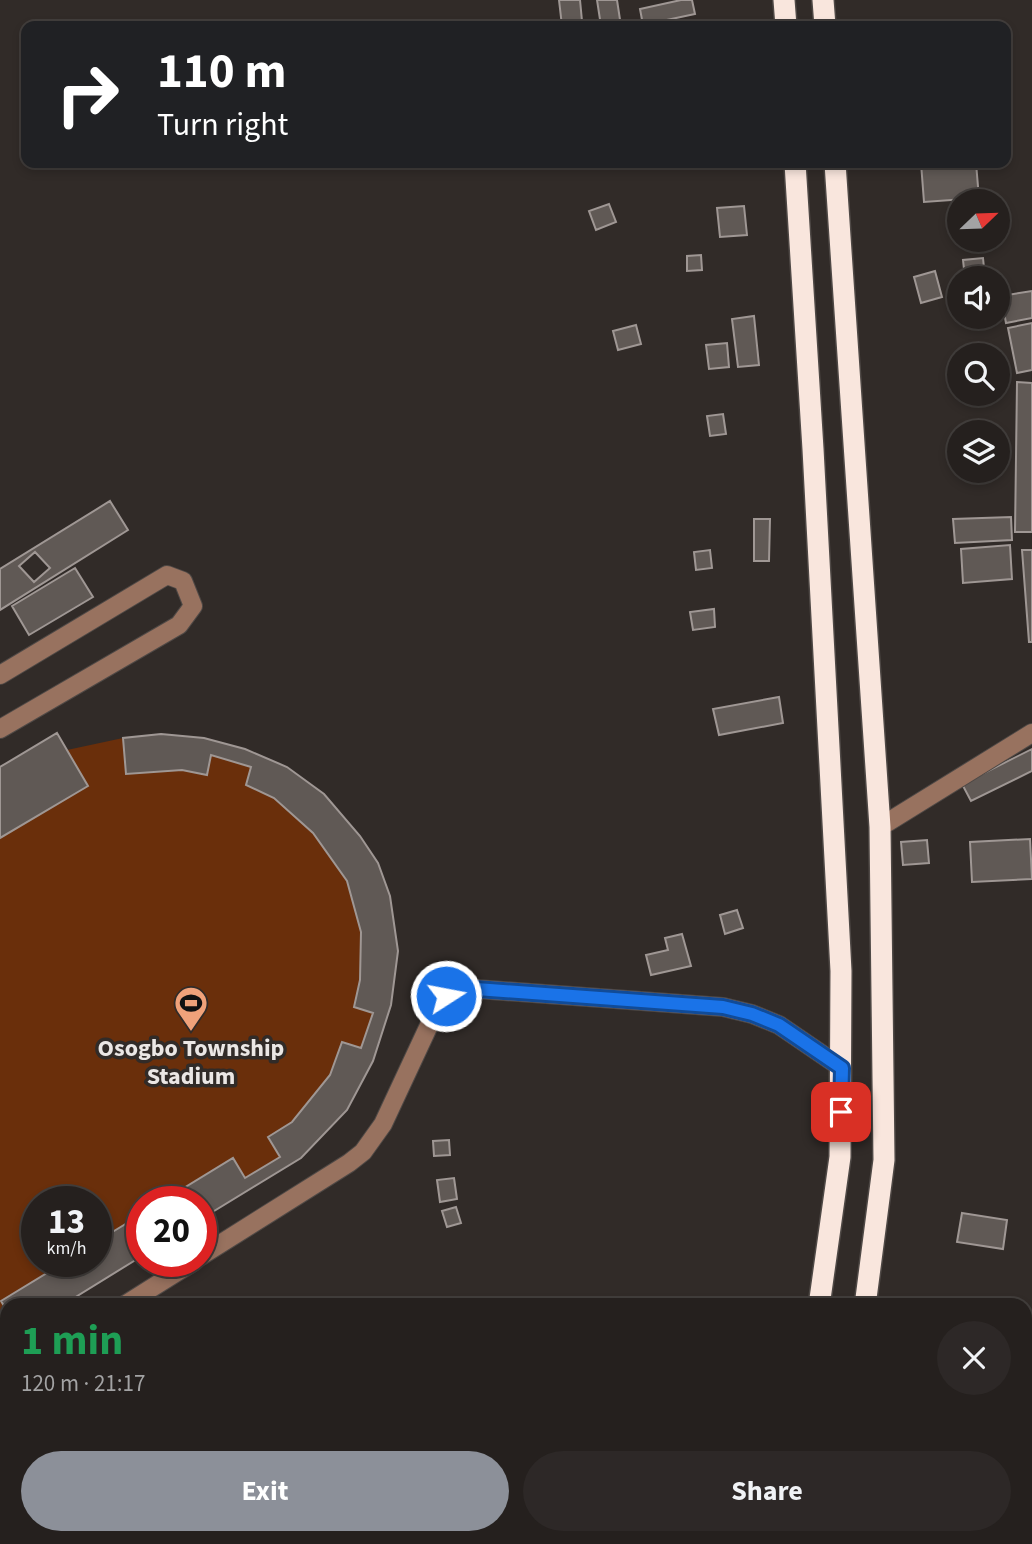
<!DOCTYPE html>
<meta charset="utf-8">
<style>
:root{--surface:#25201e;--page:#2d2827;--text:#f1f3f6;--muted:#a3a3a4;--line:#423e3c;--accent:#8c9099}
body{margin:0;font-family:"Source Sans 3",sans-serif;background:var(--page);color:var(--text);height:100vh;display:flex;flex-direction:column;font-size:26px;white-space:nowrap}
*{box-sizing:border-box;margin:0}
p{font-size:23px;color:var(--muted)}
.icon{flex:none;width:38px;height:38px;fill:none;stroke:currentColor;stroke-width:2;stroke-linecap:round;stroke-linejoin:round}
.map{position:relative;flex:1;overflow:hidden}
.drawer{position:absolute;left:0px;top:1298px;width:1032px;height:247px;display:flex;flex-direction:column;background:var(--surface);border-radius:21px 21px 0 0;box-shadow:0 4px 10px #0003,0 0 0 2px var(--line)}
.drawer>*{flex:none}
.guide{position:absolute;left:21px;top:21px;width:990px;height:147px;border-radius:14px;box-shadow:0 4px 10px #0003,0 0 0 2px var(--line);background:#202124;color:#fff;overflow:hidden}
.needle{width:46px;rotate:67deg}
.tools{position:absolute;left:947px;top:189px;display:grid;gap:14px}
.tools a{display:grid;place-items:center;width:63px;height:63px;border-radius:50%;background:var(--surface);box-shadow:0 4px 10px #0003,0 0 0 2px var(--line);font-size:35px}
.speed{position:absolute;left:21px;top:1186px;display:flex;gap:14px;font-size:35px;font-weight:700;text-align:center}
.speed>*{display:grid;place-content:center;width:91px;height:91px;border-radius:50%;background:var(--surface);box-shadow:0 4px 10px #0003,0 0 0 2px var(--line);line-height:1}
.speed small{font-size:18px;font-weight:400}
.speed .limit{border:10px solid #d22;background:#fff;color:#111}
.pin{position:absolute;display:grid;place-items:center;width:60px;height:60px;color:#fff;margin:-30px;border-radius:14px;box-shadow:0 4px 10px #0006}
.me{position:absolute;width:77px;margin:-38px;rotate:79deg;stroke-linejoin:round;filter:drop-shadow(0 0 5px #0008)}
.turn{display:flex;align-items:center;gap:24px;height:147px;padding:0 21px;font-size:32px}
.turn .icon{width:91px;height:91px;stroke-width:2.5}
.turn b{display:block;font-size:49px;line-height:60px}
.round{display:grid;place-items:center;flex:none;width:74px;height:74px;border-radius:37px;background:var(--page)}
.overview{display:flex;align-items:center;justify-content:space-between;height:119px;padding:0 21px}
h1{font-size:42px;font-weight:700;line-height:52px;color:#1e9e55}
.button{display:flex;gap:14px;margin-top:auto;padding:14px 21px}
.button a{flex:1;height:80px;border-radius:42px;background:var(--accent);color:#fff;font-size:28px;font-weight:700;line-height:80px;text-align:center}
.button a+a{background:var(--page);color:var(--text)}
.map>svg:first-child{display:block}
.green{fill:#6a2f0b;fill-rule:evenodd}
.building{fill:#605955;stroke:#9f9794;stroke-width:2;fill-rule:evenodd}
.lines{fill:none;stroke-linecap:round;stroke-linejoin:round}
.minor-casing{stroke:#4f4946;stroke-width:20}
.highway-casing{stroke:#4f4946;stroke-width:24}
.minor{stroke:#98725f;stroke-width:18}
.highway{stroke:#f9e6dd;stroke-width:21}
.route-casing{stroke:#114b97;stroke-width:18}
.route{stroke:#1a73e8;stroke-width:12}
.labels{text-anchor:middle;stroke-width:7;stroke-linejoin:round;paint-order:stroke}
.poi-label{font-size:24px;font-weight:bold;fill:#ebe7e5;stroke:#312b28}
</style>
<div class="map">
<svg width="1032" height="1544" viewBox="0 0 1032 1544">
<rect width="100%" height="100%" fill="#312b28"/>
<path class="green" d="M57 733 67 750 123 738 161 734 204 738 245 749 287 767 324 794 360 836 390 896 398 951 391 1005 373 1061 347 1110 301 1158 201 1219V1202H142V1256L7 1306V1339L0 1343V767ZM37 1202H96V1262H37Z"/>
<path class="building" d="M559 0H580L582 21 593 20 594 26H562Z
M597 0H617L621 26H601Z
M681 0H692L695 14 643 25 640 9Z
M921 163H976L979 198 924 202Z
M609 204 616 222 596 230 589 211Z
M744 206 747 235 720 237 717 208Z
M701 255 702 270 687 271V256Z
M983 258 985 278H965L963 260Z
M935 271 942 297 921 303 914 277Z
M1032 291V318L1006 323 1001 296Z
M754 316 759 365 738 367 732 319Z
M1032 323V370L1017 373 1008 328Z
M636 325 641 344 618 350 613 331Z
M727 343 729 367 709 369 706 345Z
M1017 382 1032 383V532H1015Z
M723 414 726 434 710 436 707 416Z
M110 501 128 530 0 610V569ZM35 552 50 568 34 582 19 566Z
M1011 517 1012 540 955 543 953 519Z
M754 519H770L769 561H754Z
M1010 545 1012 579 963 583 961 549Z
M710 550 712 568 696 570 694 552Z
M1022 550H1032V642H1029Z
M75 568 93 597 29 635 12 606Z
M714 609 715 627 693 630 690 612Z
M779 697 783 723 719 735 713 709Z
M57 733 88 786 0 838V767Z
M161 734 204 738 245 749 287 767 324 794 360 836 378 863 390 896 398 951 391 1005 373 1061 347 1110 301 1158 201 1219V1202H161L233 1158 245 1178 280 1157 268 1137 292 1122 330 1075 342 1042 361 1048 373 1013 354 1007 360 980 361 932 347 881 313 833 274 798 246 785 251 767 211 755 207 775 182 770 126 774 123 738Z
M1032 749V771L971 801 962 784Z
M1030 839 1032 879 972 882 970 842Z
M927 840 929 863 903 865 901 842Z
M737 910 743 928 725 934 720 915Z
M682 934 691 966 651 975 646 955 668 950 665 938Z
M449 1140 450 1155 434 1156 433 1141Z
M454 1178 457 1199 440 1202 437 1180Z
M456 1207 461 1223 447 1227 442 1211Z
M962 1213 1007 1220 1003 1249 957 1242Z
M142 1214V1256L61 1306H7V1311L1 1301 65 1262H96V1242Z
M266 1538H325L324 1544H243L244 1540 265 1544Z
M512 1538H548L546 1544H510Z
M586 1538H616L615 1544H585Z"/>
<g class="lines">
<defs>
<path id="minor" d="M0 675 167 575 183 581 193 606 179 625 0 729
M880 827 1032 733
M201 1256 349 1163 363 1152 383 1124 432 1019 446 996 463 988 723 1007 752 1014 779 1025 842 1068
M123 1306 193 1262
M0 1383 7 1379
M0 1470 7 1472
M716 1538 734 1544
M566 1544 568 1538
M666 1544 669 1538"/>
<path id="highway" d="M784 0 786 26
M823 0 825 26
M795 163 813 449 841 971 840 1157 819 1306
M835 163 880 827 884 1160 865 1306
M774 1544 776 1538
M816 1544 818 1538"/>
</defs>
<use href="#minor" class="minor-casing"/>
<use href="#highway" class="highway-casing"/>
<use href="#minor" class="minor"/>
<use href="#highway" class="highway"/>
</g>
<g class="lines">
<defs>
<path id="route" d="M446 996 463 988 723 1007 752 1014 779 1025 842 1068 841 1112"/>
</defs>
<use href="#route" class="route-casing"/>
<use href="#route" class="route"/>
</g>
<defs>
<symbol id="stadium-pin" viewBox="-11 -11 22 30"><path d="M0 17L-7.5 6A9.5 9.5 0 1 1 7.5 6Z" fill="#f0a27a" stroke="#312b28"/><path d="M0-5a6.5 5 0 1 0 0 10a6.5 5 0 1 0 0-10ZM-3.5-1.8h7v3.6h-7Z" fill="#111"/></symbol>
</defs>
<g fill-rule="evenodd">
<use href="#stadium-pin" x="172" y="984" width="38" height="52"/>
</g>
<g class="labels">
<g class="poi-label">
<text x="191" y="1056">Osogbo Township<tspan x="191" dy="28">Stadium</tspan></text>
</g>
</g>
</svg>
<div class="tools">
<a><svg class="needle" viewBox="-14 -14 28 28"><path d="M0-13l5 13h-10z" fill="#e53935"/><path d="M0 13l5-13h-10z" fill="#a3a3a4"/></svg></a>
<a><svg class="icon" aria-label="sound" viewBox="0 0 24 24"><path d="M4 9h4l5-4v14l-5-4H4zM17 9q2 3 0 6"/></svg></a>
<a><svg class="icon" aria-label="search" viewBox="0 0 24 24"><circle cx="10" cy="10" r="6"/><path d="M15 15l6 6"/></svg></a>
<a><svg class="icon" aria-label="layers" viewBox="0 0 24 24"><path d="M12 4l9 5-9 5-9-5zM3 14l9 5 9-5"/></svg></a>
</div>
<div class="speed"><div>13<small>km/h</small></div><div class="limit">20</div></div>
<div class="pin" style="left:841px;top:1112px;background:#d93025"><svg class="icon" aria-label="arrive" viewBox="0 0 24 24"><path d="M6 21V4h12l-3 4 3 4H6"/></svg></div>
<svg class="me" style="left:446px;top:996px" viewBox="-20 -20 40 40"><circle r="17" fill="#1a73e8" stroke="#fff" stroke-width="3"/><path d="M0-11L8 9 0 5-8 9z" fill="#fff"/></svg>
<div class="guide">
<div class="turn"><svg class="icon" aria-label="right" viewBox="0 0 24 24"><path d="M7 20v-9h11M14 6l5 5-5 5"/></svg><div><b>110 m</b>Turn right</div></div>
</div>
<section class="drawer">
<div class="overview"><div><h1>1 min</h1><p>120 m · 21:17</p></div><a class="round"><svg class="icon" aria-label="close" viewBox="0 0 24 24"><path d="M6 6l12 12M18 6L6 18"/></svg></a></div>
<div class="button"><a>Exit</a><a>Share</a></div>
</section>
</div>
